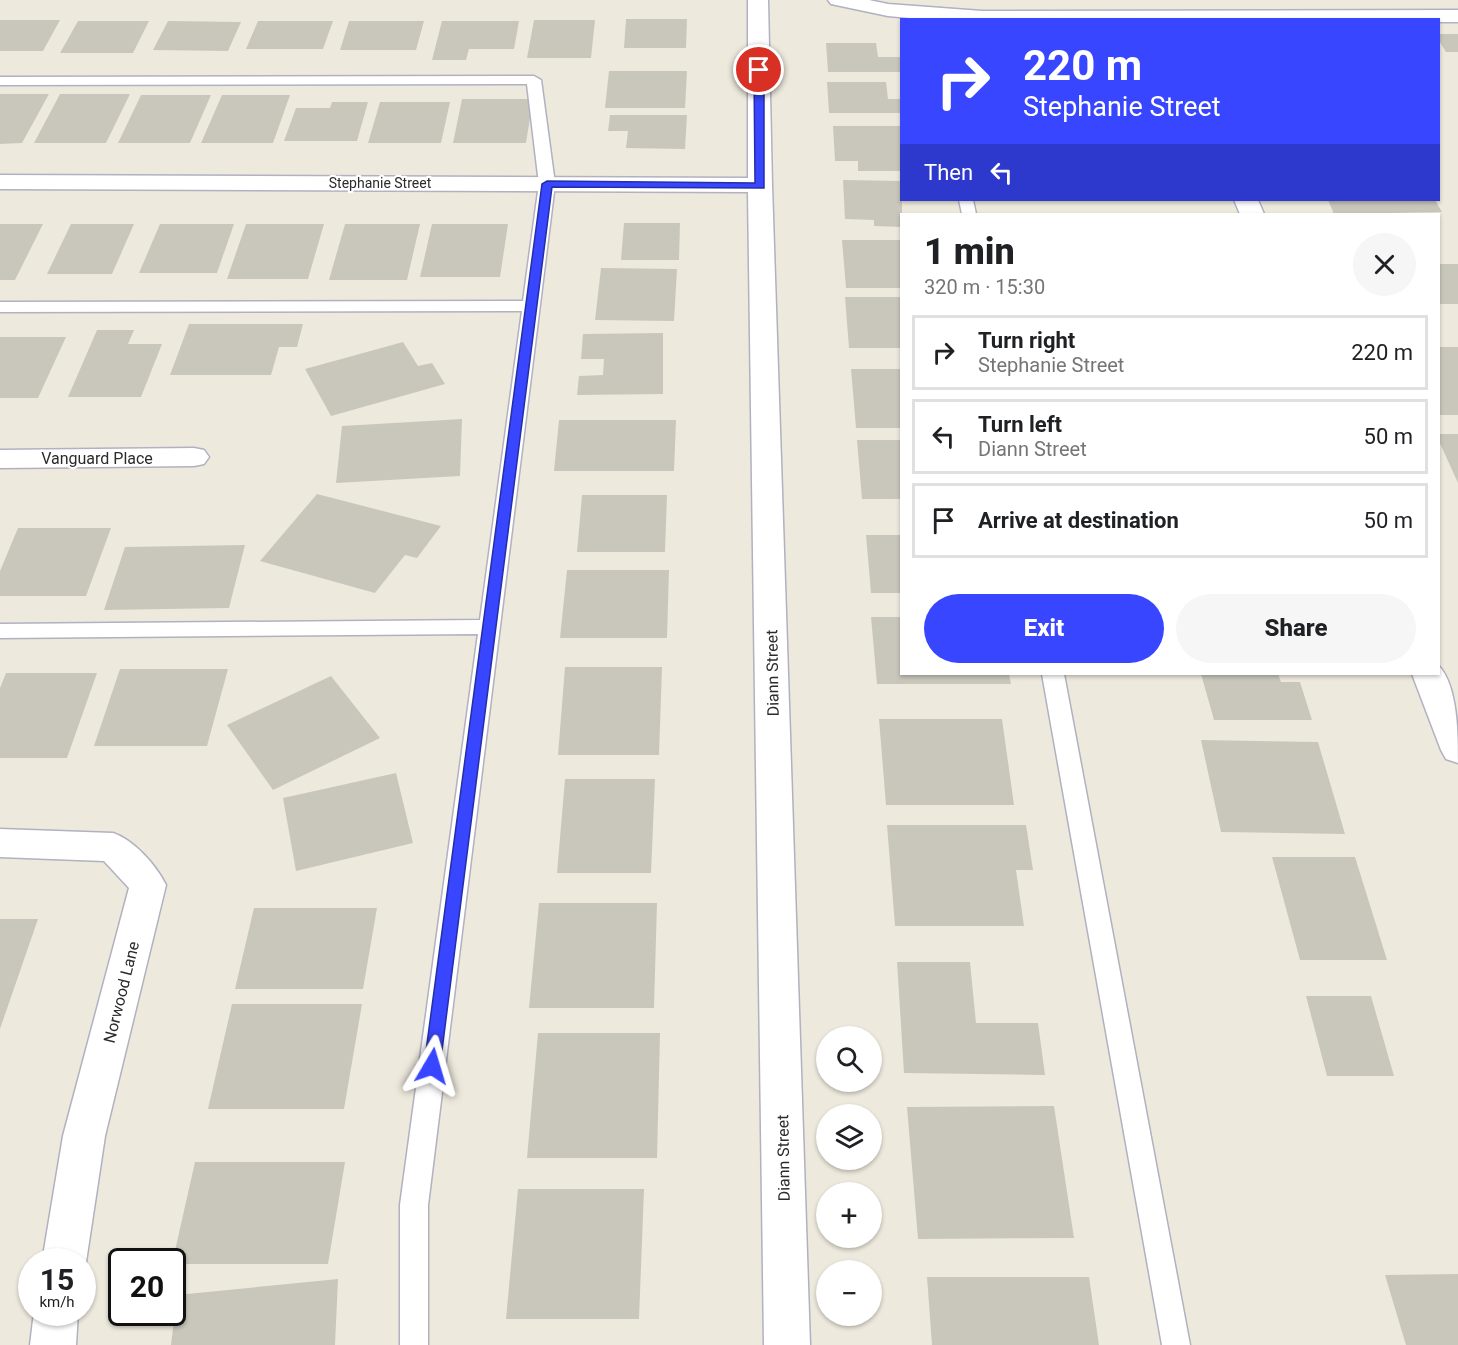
<!DOCTYPE html>
<meta charset="utf-8">
<style>
:root{--surface:#fff;--page:#f6f6f6;--text:#202124;--muted:#757577;--line:#e0e0e0;--accent:#3946ff}
body{margin:0;font-family:Roboto,sans-serif;background:var(--page);color:var(--text);height:100vh;display:flex;flex-direction:column;font-size:22px;white-space:nowrap}
*{box-sizing:border-box;margin:0}
p{font-size:20px;color:var(--muted)}
.icon{flex:none;width:33px;height:33px;fill:none;stroke:currentColor;stroke-width:2;stroke-linecap:round;stroke-linejoin:round}
.map{position:relative;flex:1;overflow:hidden}
.details{position:absolute;left:900px;top:213px;width:540px;height:462px;display:flex;flex-direction:column;background:var(--surface);border-radius:0px;box-shadow:0 2px 4px #0004}
.details>*{flex:none}
.top-card{position:absolute;left:900px;top:18px;width:540px;height:183px;border-radius:0px;box-shadow:0 2px 4px #0004;background:#3946ff;color:#fff;overflow:hidden}
.tools{position:absolute;left:816px;top:1026px;display:grid;gap:12px}
.tools a{display:grid;place-items:center;width:66px;height:66px;border-radius:50%;background:var(--surface);box-shadow:0 2px 4px #0004;font-size:30px}
.speed{position:absolute;left:18px;top:1248px;display:flex;gap:12px;font-size:30px;font-weight:700;text-align:center}
.speed>*{display:grid;place-content:center;width:78px;height:78px;border-radius:50%;background:var(--surface);box-shadow:0 2px 4px #0004;line-height:1}
.speed small{font-size:15px;font-weight:400}
.speed .limit{border:3px solid #111;border-radius:9px;background:#fff;color:#111}
.pin{position:absolute;display:grid;place-items:center;width:51px;height:51px;color:#fff;margin:-26px;border:3px solid #fff;border-radius:50%;box-shadow:0 2px 6px #0007}
.me{position:absolute;width:66px;margin:-33px;rotate:7deg;stroke-linejoin:round;filter:drop-shadow(0 0 4px #0008)}
.turn{display:flex;align-items:center;gap:21px;height:126px;padding:0 24px;font-size:27px}
.turn .icon{width:78px;height:78px;stroke-width:2.5}
.turn b{display:block;font-size:42px;line-height:51px}
.then{display:flex;align-items:center;height:57px;padding:0 24px;background:#0003;gap:12px;font-size:22px}
.round{display:grid;place-items:center;flex:none;width:63px;height:63px;border-radius:32px;background:var(--page)}
.overview{display:flex;align-items:center;justify-content:space-between;height:102px;padding:0 24px}
h1{font-size:36px;font-weight:800;line-height:45px}
.button{display:flex;gap:12px;margin-top:auto;padding:12px 24px}
.button a{flex:1;height:69px;border-radius:36px;background:var(--accent);color:#fff;font-size:24px;font-weight:800;line-height:69px;text-align:center}
.button a+a{background:var(--page);color:var(--text)}
ul{padding:0;list-style:none}
li{display:flex;align-items:center;gap:18px;height:75px;margin:0 12px 9px;padding:0 12px;border:3px solid var(--line);border-radius:0px}
li div{flex:1}
li b{display:block;font-size:22px}
li em{font-style:normal}
.map>svg:first-child{display:block}
.building{fill:#c9c7bb}
.lines{fill:none;stroke-linecap:round;stroke-linejoin:round}
.service-casing{stroke:#b1b1c0;stroke-width:3}
.minor-casing{stroke:#b1b1c0;stroke-width:3}
.service{fill:#fff;fill-rule:evenodd}
.minor{fill:#fff;fill-rule:evenodd}
.route{fill:#3946ff;stroke:#252ea6;stroke-width:1.5}
.labels{text-anchor:middle;stroke-width:4.5;stroke-linejoin:round;paint-order:stroke}
.far-street-label{font-size:14px;fill:#2b2b2b;stroke:#fff}
.street-label{font-size:16px;fill:#2b2b2b;stroke:#fff}
</style>
<div class="map">
<svg width="1458" height="1345" viewBox="0 0 1458 1345">
<rect width="100%" height="100%" fill="#eee9dd"/>
<path class="building" d="M626 19H687L686 48H624Z
M0 20H60L43 51H0Z
M534 20H595L591 58H527Z
M78 21H149L133 53H60Z
M168 21 241 22 228 51 153 50Z
M258 21H333L323 49H246Z
M349 21H424L416 50H340Z
M442 21H519L514 49H469L466 60H432Z
M1438 34H1458V52H1446L1438 39Z
M826 43H876L878 57H902V72H828Z
M609 71H687L685 108H605Z
M827 82H886L888 99H902V113H829Z
M0 94H49L22 143 0 144Z
M60 94H130L106 143H34Z
M141 95H211L190 143H118Z
M222 95H290L273 143H201Z
M462 99H533L526 143H453Z
M332 102H368L357 141H284L296 108H330Z
M380 102H450L441 143H368Z
M610 115H687L685 149 626 148 628 131H608Z
M833 126H901L902 171H858V161H835Z
M843 180 902 181V227L874 226V220L845 219Z
M1328 200H1435L1442 212 1334 214Z
M624 223H680L679 260H621Z
M0 224H43L15 280H0Z
M71 224H134L112 274H47Z
M160 224H234L217 273H139Z
M246 224H324L308 279H227Z
M345 224H420L407 280H329Z
M432 224H508L500 277H420Z
M842 240H902V288H846Z
M1438 264H1458V304H1438Z
M601 268 677 269 674 321 595 320Z
M845 297H902V348H849Z
M189 324H303L297 347H279L271 375H170Z
M97 330H134L128 344H162L141 397H68Z
M663 333V394L577 395 579 376 603 375 604 359H581L583 334Z
M0 337H66L38 398H0Z
M403 342 418 366 432 363 445 384 331 416 305 369Z
M1438 347H1458V415H1438Z
M851 369H902V428H856Z
M462 419 460 476 336 483 342 426Z
M559 420H676L674 471H554Z
M1438 434H1458V483L1438 439Z
M857 440H902V499H862Z
M317 494 441 526 417 558 405 555 375 593 260 561Z
M582 495H667L665 552H577Z
M18 528H111L86 596H0V571Z
M866 535H902V593H871Z
M245 545 229 608 104 610 125 547Z
M567 570H669L667 638H560Z
M871 617H902V674H1009L1011 684H877Z
M565 667H662L659 755H558Z
M120 669H228L207 746H94Z
M6 673H97L67 758H0V688Z
M1201 674H1278L1281 682H1300L1312 720H1214Z
M331 676 380 738 273 790 227 725Z
M879 719H1002L1014 805H886Z
M1201 740 1318 742 1345 834 1221 832Z
M396 773 413 843 296 871 283 798Z
M565 779H655L651 873H557Z
M887 825H1026L1033 870H1016L1024 926H895Z
M1272 857H1355L1387 960H1300Z
M539 903H657L654 1008H529Z
M254 908H377L363 989H235Z
M0 919H38L0 1029Z
M897 962H970L976 1023H1038L1045 1075 904 1073Z
M1306 996H1371L1394 1076H1327Z
M232 1004H362L344 1109H208Z
M538 1033H660L657 1158H527Z
M1054 1106 1074 1238 918 1239 907 1107Z
M195 1162H345L328 1264H172Z
M518 1189H644L639 1319H506Z
M1458 1274V1345H1406L1385 1275Z
M927 1277H1089L1099 1345H932Z
M338 1279 335 1345H171L177 1295Z"/>
<g class="lines">
<defs>
<path id="service" d="M534 76 541 80 555 184 428 1205V1345H400V1205L478 634 0 638V624L480 620 522 311 0 312V302L523 301 539 184 527 84 0 85V77Z
M959 200H973L976 214H962Z
M1042 674H1064L1190 1345H1162Z"/>
<path id="minor" d="M748 0H768L772 185 810 1345H764L748 192 0 189V175L748 178Z
M828 0H869L888 4 982 11 1458 10V22H1438V20H931L888 16 831 4Z
M1234 200H1258L1264 214H1240Z
M194 448 204 450 209 457 204 464 194 466 0 468V450Z
M1438 665C1458 685 1458 735 1458 763L1446 759 1441 750 1412 674H1438Z
M0 829 113 833C134 840 156 865 166 885L105 1136 86 1262 82 1270V1262H42L63 1136 129 888 104 861 0 857Z
M34 1312H78L76 1345H30Z"/>
</defs>
<use href="#service" class="service-casing"/>
<use href="#minor" class="minor-casing"/>
<use href="#service" class="service"/>
<use href="#minor" class="minor"/>
</g>
<path class="route" d="M759 67 764 70V188L552 187 440 1066 438 1072 432 1074 426 1072 424 1066 542 184 547 181 755 183 754 70Z"/>
<g class="labels">
<g class="far-street-label">
<text x="380" y="188">Stephanie Street</text>
</g>
<g class="street-label">
<text x="97" y="464">Vanguard Place</text>
<text transform="translate(772 673) rotate(-91)" y="6">Diann Street</text>
<text transform="translate(121 992) rotate(-76)" y="6">Norwood Lane</text>
<text transform="translate(783 1158) rotate(-91)" y="6">Diann Street</text>
</g>
</g>
</svg>
<div class="tools">
<a><svg class="icon" aria-label="search" viewBox="0 0 24 24"><circle cx="10" cy="10" r="6"/><path d="M15 15l6 6"/></svg></a>
<a><svg class="icon" aria-label="layers" viewBox="0 0 24 24"><path d="M12 4l9 5-9 5-9-5zM3 14l9 5 9-5"/></svg></a>
<a>+</a>
<a>−</a>
</div>
<div class="speed"><div>15<small>km/h</small></div><div class="limit">20</div></div>
<div class="pin" style="left:759px;top:70px;background:#d93025"><svg class="icon" aria-label="arrive" viewBox="0 0 24 24"><path d="M6 21V4h12l-3 4 3 4H6"/></svg></div>
<svg class="me" style="left:432px;top:1066px" viewBox="-20 -20 40 40"><path d="M0-17L14 15 0 8-14 15z" fill="#3946ff" stroke="#fff" stroke-width="4"/></svg>
<div class="top-card">
<div class="turn"><svg class="icon" aria-label="right" viewBox="0 0 24 24"><path d="M7 20v-9h11M14 6l5 5-5 5"/></svg><div><b>220 m</b>Stephanie Street</div></div>
<div class="then">Then<svg class="icon" aria-label="left" viewBox="0 0 24 24"><path d="M17 20v-9H6M10 6l-5 5 5 5"/></svg></div>
</div>
<section class="details">
<div class="overview"><div><h1>1 min</h1><p>320 m · 15:30</p></div><a class="round"><svg class="icon" aria-label="close" viewBox="0 0 24 24"><path d="M6 6l12 12M18 6L6 18"/></svg></a></div>
<ul>
<li><svg class="icon" aria-label="right" viewBox="0 0 24 24"><path d="M7 20v-9h11M14 6l5 5-5 5"/></svg><div><b>Turn right</b><p>Stephanie Street</p></div><em>220 m</em></li>
<li><svg class="icon" aria-label="left" viewBox="0 0 24 24"><path d="M17 20v-9H6M10 6l-5 5 5 5"/></svg><div><b>Turn left</b><p>Diann Street</p></div><em>50 m</em></li>
<li><svg class="icon" aria-label="arrive" viewBox="0 0 24 24"><path d="M6 21V4h12l-3 4 3 4H6"/></svg><div><b>Arrive at destination</b></div><em>50 m</em></li>
</ul>
<div class="button"><a>Exit</a><a>Share</a></div>
</section>
</div>
